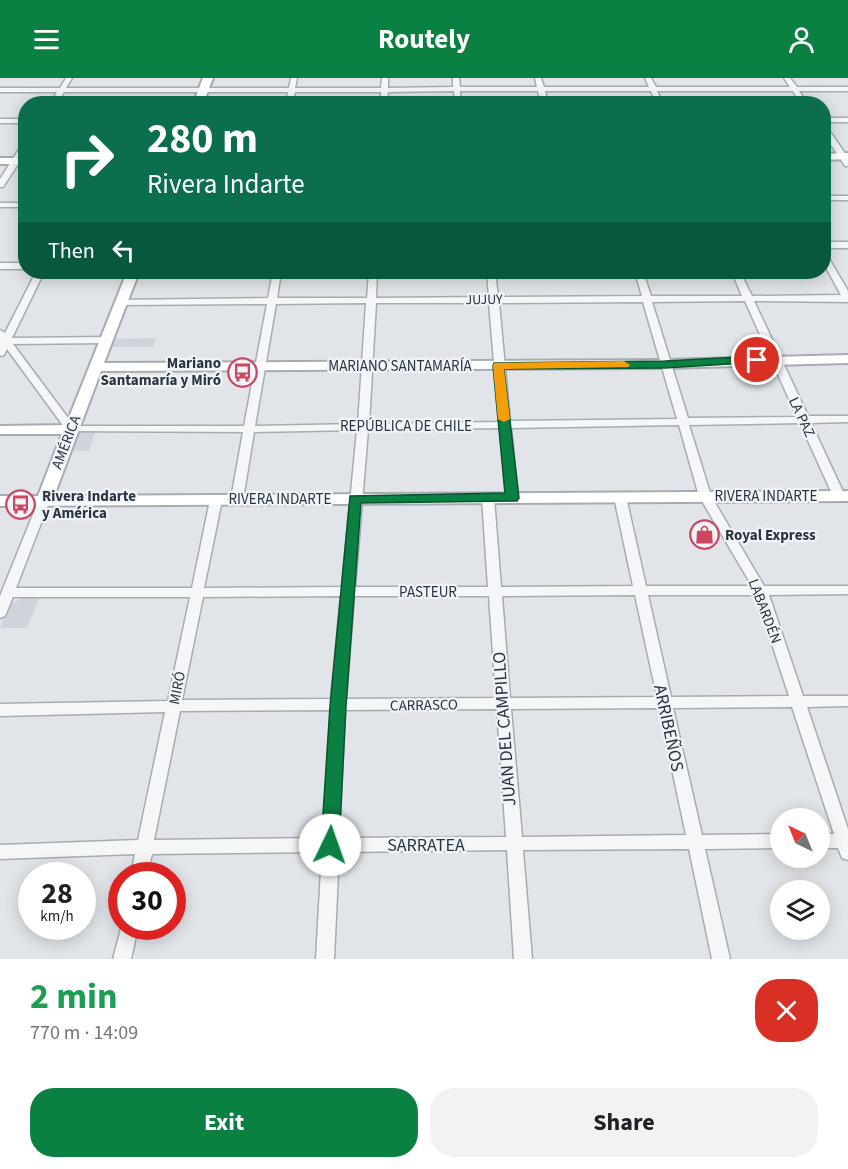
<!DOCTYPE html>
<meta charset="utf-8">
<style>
:root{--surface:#fff;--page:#f2f2f2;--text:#202124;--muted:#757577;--accent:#0b8043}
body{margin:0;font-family:"Source Sans 3",sans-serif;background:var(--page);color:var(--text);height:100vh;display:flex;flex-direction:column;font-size:22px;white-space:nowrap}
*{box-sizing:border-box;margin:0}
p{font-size:20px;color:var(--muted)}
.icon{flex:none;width:33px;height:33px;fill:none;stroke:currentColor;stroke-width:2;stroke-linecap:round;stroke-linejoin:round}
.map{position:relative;height:881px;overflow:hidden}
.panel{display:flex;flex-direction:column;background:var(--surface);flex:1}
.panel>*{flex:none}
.banner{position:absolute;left:18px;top:18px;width:813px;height:183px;border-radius:24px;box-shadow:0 3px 15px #0003;background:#0b6e4f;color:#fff;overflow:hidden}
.needle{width:39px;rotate:317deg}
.fabs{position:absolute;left:770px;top:730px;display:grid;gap:12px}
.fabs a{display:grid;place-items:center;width:60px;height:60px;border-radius:50%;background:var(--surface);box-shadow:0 3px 15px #0003;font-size:30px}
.speed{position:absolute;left:18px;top:784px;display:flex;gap:12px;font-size:30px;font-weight:700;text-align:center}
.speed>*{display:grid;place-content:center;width:78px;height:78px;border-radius:50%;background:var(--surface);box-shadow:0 3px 15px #0003;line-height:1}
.speed small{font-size:15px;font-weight:400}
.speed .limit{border:9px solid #d22;background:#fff;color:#111}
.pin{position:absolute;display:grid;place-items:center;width:51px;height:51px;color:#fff;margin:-26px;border:3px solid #fff;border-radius:50%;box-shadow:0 2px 6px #0007}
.me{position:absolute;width:66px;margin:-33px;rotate:3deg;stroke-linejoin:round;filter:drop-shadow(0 0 4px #0008)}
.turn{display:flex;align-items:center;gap:21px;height:126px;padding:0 30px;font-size:27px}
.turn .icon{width:78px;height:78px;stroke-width:2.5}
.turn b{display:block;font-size:42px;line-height:51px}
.then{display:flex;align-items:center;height:57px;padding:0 30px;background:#0003;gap:12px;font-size:22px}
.round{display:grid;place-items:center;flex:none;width:63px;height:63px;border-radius:24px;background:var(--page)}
.summary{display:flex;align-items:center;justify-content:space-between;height:102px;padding:0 30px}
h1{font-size:36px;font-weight:700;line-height:45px;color:#1e9e55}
.action{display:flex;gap:12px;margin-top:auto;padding:12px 30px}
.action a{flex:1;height:69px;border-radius:24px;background:var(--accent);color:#fff;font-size:24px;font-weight:700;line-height:69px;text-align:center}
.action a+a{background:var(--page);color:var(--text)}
header{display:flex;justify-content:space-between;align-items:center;height:78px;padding:0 30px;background:var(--accent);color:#fff;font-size:27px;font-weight:700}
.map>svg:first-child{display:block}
.built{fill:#cfd4dc}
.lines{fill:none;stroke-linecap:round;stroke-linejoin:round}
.street-casing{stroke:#a6acb4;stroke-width:3}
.secondary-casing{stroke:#a6acb4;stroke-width:4}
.street{fill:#f4f6f8;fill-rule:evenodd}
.secondary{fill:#fff;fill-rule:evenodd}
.route{fill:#0b8043;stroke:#07532c;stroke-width:1.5}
.slow{fill:#f59e0b}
.labels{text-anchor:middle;stroke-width:4.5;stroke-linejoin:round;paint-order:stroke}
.far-street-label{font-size:14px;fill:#293342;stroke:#f1f4f7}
.poi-label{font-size:15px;font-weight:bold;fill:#293342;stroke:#f1f4f7;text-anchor:start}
.street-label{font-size:15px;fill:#293342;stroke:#f1f4f7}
.near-street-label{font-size:18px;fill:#293342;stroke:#f1f4f7}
</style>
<header><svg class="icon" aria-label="menu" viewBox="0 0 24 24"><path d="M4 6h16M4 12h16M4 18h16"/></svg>Routely<svg class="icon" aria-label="person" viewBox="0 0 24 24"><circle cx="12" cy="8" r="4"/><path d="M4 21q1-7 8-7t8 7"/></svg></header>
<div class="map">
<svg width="848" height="881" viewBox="0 0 848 881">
<rect width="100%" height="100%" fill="#e1e5ea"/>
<path class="built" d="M156 260 153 269H108L111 261Z
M81 353H96L89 373H67L76 355Z
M22 520H39L27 550H0L10 526Z"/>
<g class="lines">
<defs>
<path id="street" d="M66 0H72L66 10H289L291 0H297L295 10H381L382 0H388V10L453 9V0H459L460 9H537L535 0H541L544 9H649L645 0H651L656 9H790L784 0H790L797 9H848V13H799L808 26H801L793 13H657L663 26H656L651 13H545L548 26H541L538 13H460L461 26H455L454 13 388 14 387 26H381V14H295L293 26H286L288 14H64L57 26H50L57 14H0V10H60Z
M824 40H848V44H824Z
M0 41H26V45H0Z
M824 49H827L848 80V88H845L824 56Z
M23 65H26V74L3 109H0V101Z
M824 118H848V122H824Z
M0 125H26V129H0Z
M824 164H848V170H824Z
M824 176 828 179 848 213V224L754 223 808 338H848V344L811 345 845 418 843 421H835L833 418 800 345 689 347 711 418 764 508H848V516L769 517 803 618H848V628L807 629 848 751V782L842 780 838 770H819V756H834L792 629 673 630 702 757 780 756V770L705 771 730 881H712L689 771 523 772 532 881H514L507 772 339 774 334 881H316L322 774 152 776 147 798H131L135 776 0 781V767L138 762 165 634 0 638V626L168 623 190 519H13L5 538 0 540V518L40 419H48L50 422 16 510H192L210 422 216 418 222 422 204 510 342 509 357 352 254 354 243 421 237 425 231 421 243 354 67 353 7 271 4 277 0 278V252L5 255 36 194H44L12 260 106 259 111 262 106 265 13 266 74 348H244L267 226 121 227 118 226V222L268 220 273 194H281L277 220H367L369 194H377L376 220 489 219 487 194H495L498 219 642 218 635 194H643L651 218H742L732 194H740L752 218 841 217 824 186ZM745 223 797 339 688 340 652 224ZM643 224 677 341 510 343 499 225ZM366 225 358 346 255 348 276 226ZM376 225H489L499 344 369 346ZM679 347 699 418 752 508H646L626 419 620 415 614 419 633 508 501 509 494 420 488 416 482 420 488 509H355L368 352 500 350 506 420 512 424 518 420 511 350ZM635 517 657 619 510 620 502 518ZM648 517H756L789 618 671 619ZM341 518 331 621 182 622 203 519ZM354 518H489L496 620 346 621ZM659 630 686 757 522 759 511 631ZM497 631 506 759 339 760 345 632ZM331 632 323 760 154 762 180 633Z
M0 185H26V191H0Z
M122 847V849H138L131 881H113Z"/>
<path id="secondary" d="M203 0H213L203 26H193Z
M848 75V81L824 82V76Z
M0 80H26V86H0Z
M127 194H139L104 285 665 282 848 277V285L665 290 101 293 54 418 848 413V423L0 428V418H38L62 356H0V348L66 347Z"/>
</defs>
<use href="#street" class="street-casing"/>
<use href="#secondary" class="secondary-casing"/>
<use href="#street" class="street"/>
<use href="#secondary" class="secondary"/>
</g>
<path class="route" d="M757 278 761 279V284L665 290 504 291 519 420 517 423 361 425 346 628 339 767 336 772 330 775 323 772 321 767 330 628 350 418 505 415 493 288 494 285 665 283Z"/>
<path class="slow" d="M624 283 630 287 628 289 504 291 510 341 504 344 498 341 493 288 494 285Z"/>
<defs>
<symbol id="bus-ring" viewBox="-11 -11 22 22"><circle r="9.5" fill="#f1f4f7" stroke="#cf4660" stroke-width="1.5"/><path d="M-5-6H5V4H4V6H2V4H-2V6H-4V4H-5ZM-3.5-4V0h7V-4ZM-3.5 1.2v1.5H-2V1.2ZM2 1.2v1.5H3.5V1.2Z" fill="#cf4660"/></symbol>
<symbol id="shop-ring" viewBox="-11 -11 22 22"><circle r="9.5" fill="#f1f4f7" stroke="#cf4660" stroke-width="1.5"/><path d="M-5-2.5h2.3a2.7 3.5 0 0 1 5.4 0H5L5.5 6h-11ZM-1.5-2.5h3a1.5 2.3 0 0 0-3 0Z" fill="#cf4660"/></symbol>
</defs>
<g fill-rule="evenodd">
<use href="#bus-ring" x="226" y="278" width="33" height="33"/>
<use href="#bus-ring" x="4" y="410" width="33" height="33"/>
<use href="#shop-ring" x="688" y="440" width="33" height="33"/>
</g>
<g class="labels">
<g class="far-street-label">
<text transform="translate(484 221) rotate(-1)" y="5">JUJUY</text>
</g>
<g class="poi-label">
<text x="221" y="290" text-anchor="end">Mariano<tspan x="221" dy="17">Santamaría y Miró</tspan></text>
<text x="42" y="423">Rivera Indarte<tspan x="42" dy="17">y América</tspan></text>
<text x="725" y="462">Royal Express</text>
</g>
<g class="street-label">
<text x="400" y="293">MARIANO SANTAMARÍA</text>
<text transform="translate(802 339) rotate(65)" y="5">LA PAZ</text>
<text x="406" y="353">REPÚBLICA DE CHILE</text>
<text transform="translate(66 364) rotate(-69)" y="5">AMÉRICA</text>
<text x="766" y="423">RIVERA INDARTE</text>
<text x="280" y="426">RIVERA INDARTE</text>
<text x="428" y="519">PASTEUR</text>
<text transform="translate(765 533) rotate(69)" y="5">LABARDÉN</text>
<text transform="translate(177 610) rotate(-79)" y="5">MIRÓ</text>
<text transform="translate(424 627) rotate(-1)" y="5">CARRASCO</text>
</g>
<g class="near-street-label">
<text transform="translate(669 650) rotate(78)" y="6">ARRIBEÑOS</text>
<text transform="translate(504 651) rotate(-94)" y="6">JUAN DEL CAMPILLO</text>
<text x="426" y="773">SARRATEA</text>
</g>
</g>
</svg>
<div class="fabs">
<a><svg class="needle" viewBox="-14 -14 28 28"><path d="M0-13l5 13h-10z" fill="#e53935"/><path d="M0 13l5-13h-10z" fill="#757577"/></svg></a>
<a><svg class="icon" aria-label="layers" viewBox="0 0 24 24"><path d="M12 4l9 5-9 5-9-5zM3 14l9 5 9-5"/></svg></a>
</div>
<div class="speed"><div>28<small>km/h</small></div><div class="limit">30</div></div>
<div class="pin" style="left:757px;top:282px;background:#d93025"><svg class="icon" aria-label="arrive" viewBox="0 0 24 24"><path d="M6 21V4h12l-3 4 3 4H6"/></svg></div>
<svg class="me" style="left:330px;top:767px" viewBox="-20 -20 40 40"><circle r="19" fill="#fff"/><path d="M0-13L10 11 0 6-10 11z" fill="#0b8043"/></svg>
<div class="banner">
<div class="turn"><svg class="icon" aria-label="right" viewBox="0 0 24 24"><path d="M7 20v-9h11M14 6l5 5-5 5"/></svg><div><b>280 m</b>Rivera Indarte</div></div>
<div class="then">Then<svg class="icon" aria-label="left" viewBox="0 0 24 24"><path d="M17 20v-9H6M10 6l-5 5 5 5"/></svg></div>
</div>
</div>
<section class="panel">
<div class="summary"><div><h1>2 min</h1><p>770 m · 14:09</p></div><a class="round" style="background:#d93025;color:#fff"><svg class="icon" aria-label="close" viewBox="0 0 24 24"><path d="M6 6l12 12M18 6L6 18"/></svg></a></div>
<div class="action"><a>Exit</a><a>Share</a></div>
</section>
